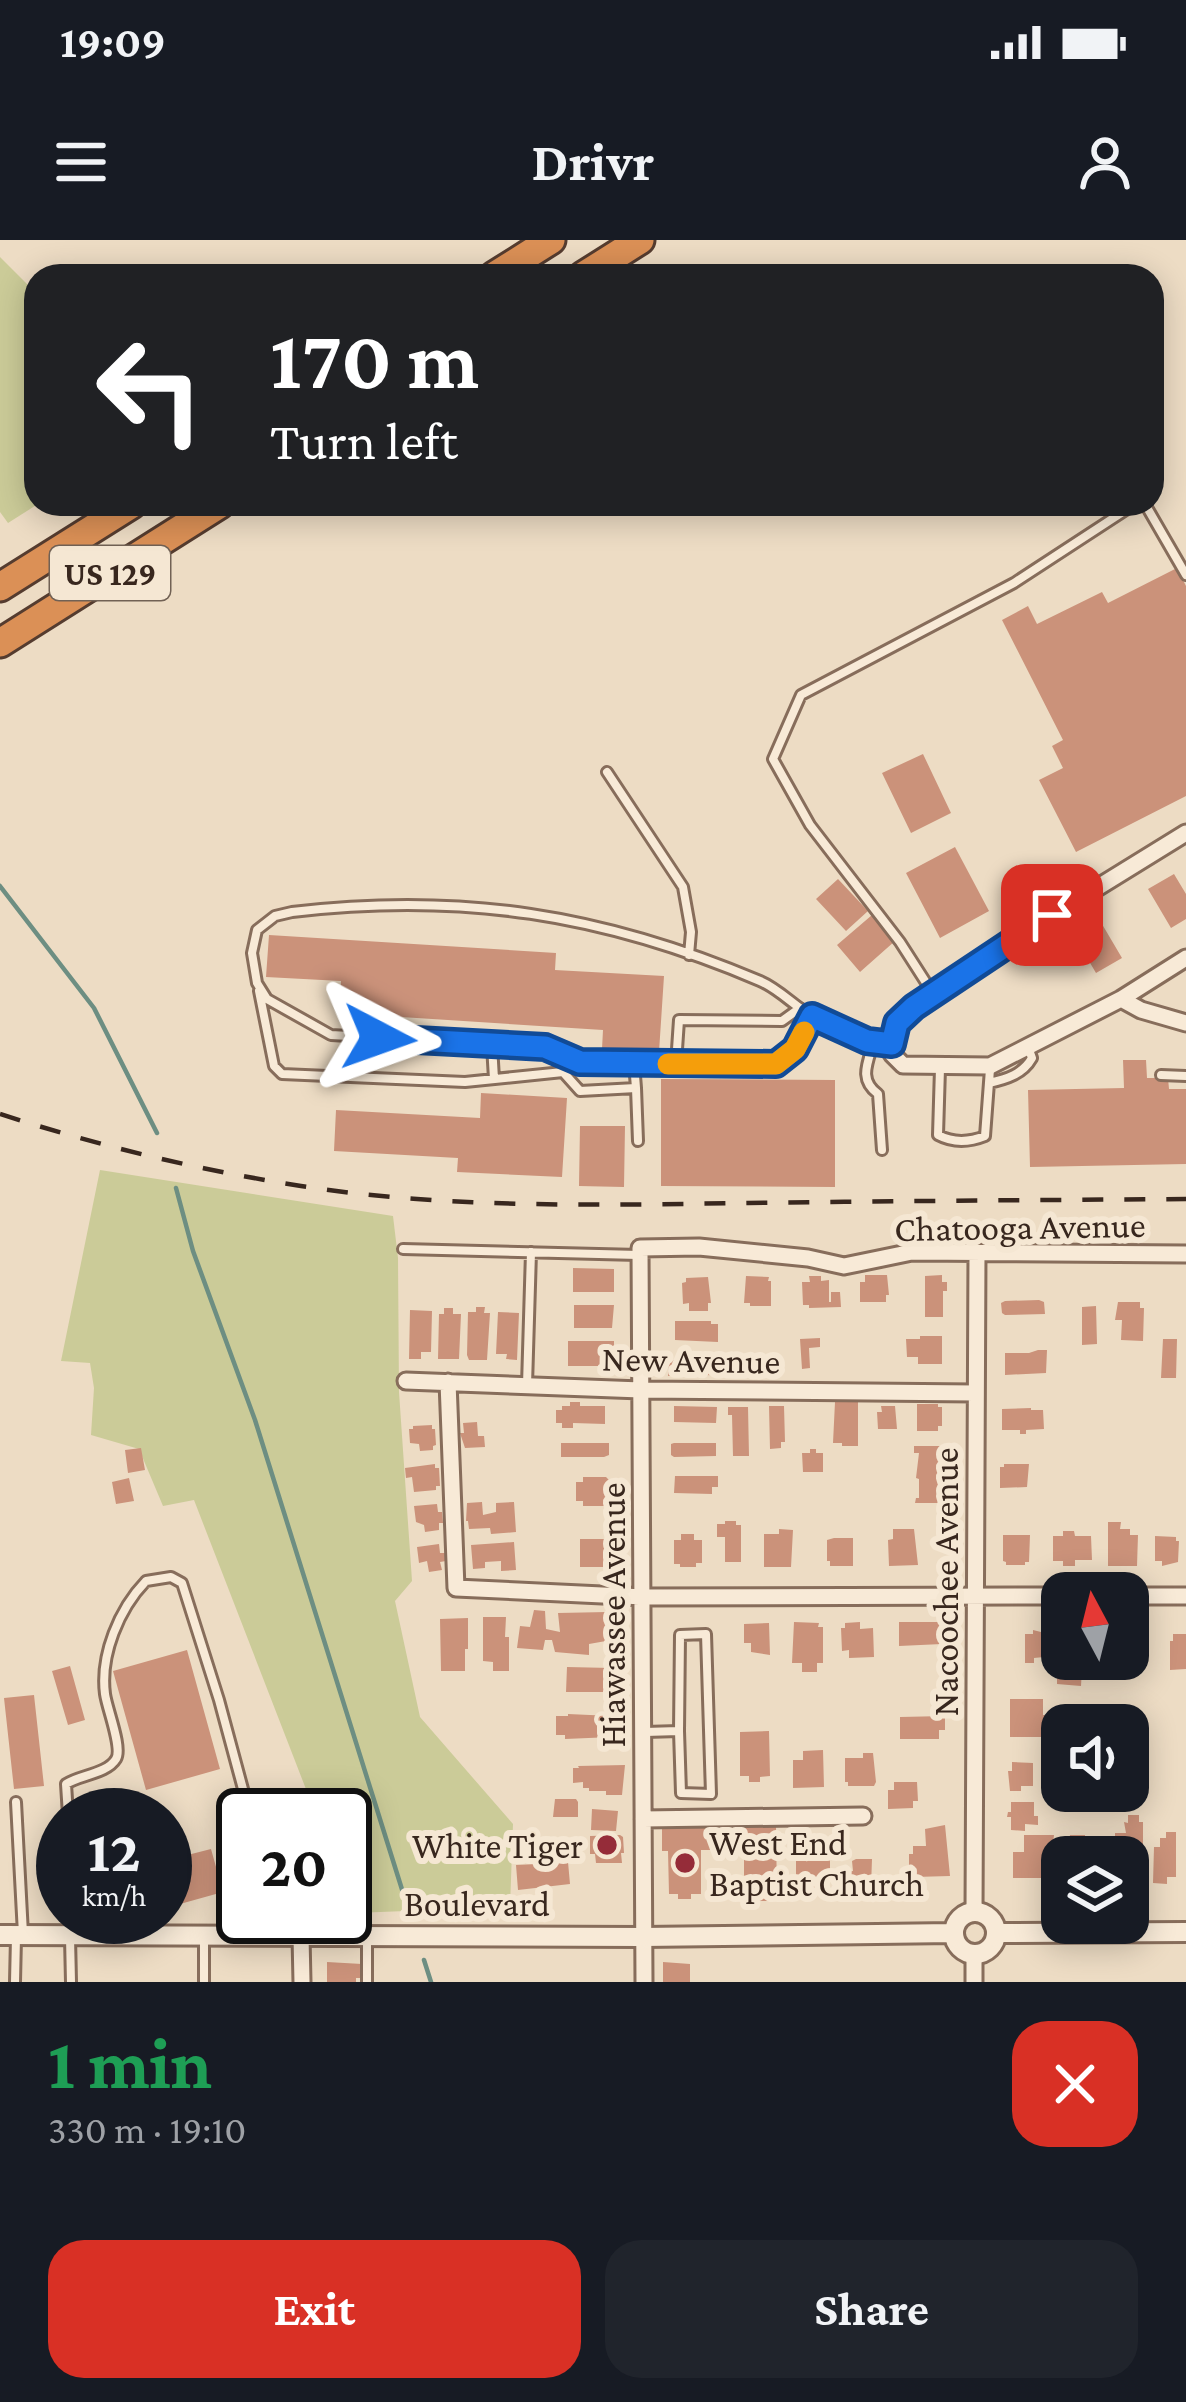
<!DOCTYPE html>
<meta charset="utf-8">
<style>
:root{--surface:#171b24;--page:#20242c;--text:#f1f3f6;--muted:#9ea1a6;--accent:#d93025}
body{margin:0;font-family:"Crimson Pro",serif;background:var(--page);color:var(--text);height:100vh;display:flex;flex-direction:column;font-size:45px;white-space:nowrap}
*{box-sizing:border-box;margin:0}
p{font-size:39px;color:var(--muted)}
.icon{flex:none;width:66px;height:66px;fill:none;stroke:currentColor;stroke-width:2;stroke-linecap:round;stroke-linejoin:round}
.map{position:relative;height:1742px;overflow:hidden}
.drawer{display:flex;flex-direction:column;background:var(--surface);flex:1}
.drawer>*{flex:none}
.guide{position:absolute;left:24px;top:24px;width:1140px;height:252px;border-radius:36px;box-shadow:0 6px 30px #0003;background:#202124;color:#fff;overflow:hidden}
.needle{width:78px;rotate:353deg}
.buttons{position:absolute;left:1041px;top:1332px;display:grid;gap:24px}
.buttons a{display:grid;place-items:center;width:108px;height:108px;border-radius:24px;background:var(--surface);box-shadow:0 6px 30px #0003;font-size:60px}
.speed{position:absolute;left:36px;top:1548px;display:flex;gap:24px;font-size:60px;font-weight:700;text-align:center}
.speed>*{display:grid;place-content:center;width:156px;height:156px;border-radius:50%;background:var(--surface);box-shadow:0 6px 30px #0003;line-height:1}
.speed small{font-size:30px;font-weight:400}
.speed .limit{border:6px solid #111;border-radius:18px;background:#fff;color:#111}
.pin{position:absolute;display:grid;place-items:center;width:102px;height:102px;color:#fff;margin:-51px;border-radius:24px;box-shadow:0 6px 18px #0006}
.me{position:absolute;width:132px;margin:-66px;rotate:94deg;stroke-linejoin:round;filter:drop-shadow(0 0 9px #0008)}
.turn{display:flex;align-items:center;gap:42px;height:252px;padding:0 48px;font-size:54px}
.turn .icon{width:156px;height:156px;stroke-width:2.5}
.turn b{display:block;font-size:84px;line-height:102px}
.round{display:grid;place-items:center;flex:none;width:126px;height:126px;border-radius:36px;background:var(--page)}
.overview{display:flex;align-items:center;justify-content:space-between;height:204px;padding:0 48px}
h1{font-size:72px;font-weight:700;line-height:90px;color:#1e9e55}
.action{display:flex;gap:24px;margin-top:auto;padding:24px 48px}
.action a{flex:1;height:138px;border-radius:36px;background:var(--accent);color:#fff;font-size:48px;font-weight:700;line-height:138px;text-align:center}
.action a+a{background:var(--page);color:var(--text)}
.status{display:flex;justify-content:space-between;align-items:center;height:84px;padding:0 60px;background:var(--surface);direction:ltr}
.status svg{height:33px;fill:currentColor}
header{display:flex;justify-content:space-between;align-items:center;height:156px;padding:0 48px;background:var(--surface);font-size:54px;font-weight:700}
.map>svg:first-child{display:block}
.green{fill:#cbcb98}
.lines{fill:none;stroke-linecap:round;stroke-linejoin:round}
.stream{stroke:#6d8e82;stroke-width:4.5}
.building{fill:#cb927a}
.service-casing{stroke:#876d5b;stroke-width:14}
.minor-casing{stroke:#876d5b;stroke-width:21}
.tertiary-casing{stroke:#876d5b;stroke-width:24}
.motorway-casing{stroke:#553c2f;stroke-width:33}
.service{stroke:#f8ead7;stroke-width:8}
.minor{stroke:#f8ead7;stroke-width:15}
.tertiary{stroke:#f8ead7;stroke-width:18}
.motorway{stroke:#db9056;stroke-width:27}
.rail{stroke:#38271e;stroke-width:4.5;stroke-dasharray:21 21;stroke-linecap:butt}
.route-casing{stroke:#114b97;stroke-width:30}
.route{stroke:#1a73e8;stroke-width:21}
.slow{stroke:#f59e0b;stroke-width:21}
.poi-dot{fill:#952c39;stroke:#f5e7d3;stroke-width:4.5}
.labels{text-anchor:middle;stroke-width:12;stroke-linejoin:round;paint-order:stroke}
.shield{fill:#f5e7d3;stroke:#716154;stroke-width:3}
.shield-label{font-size:33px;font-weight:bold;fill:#38271e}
.street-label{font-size:36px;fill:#38271e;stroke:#f5e7d3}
.poi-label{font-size:36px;fill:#38271e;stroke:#f5e7d3;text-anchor:start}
</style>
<div class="status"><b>19:09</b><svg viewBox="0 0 49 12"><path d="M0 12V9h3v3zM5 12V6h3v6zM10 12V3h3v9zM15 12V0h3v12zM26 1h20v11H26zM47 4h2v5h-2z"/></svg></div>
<header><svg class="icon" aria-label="menu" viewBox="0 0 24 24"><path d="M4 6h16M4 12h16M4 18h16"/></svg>Drivr<svg class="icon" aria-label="person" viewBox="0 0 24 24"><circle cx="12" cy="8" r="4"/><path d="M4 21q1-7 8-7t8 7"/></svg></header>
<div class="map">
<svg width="1186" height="1742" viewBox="0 0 1186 1742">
<rect width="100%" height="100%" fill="#eddcc4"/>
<path class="green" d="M0 17 36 53 38 264 8 283 0 272Z
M100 930 393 976 398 1018 399 1152 412 1341 395 1361 420 1477 513 1584 510 1667 354 1673 345 1649V1575H316L194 1260 163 1266 139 1209 91 1195 94 1148 90 1123 61 1121Z"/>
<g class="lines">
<path class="stream" d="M0 646 94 768 157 893
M176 948 193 1011 255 1180 405 1659
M424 1720 431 1742"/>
</g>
<path class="building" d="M1177 328 1186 346V556L1076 612 1039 540 1063 528 1052 506 1063 500 1002 380 1028 366 1037 384 1102 352 1108 363Z
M923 514 951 573 911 593 882 533Z
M955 607 989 671 940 698 906 633Z
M1174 634 1186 654V679L1171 688 1148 649Z
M838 639 868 671 846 691 816 659Z
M872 675 895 701 860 732 837 705Z
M1099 679 1122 718 1096 733 1073 694Z
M269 695 556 713 555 730 664 736 659 812 602 809 603 790 339 773 341 741 266 737Z
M1123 820H1146L1147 838H1168L1169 849H1186V924L1030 927 1028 850 1124 848Z
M661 839 835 840V947L661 946Z
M481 853 567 858 562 937 457 932 458 918 334 911 336 870 480 878Z
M580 886H625L624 947 579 946Z
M573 1028 614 1029V1052H573Z
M865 1035H887L889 1055H886V1062H860V1042H865Z
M942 1035V1042H947V1051H943V1077H925V1036Z
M746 1036 769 1037 768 1041H771V1066H750V1063H744Z
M809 1036H821V1041L829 1040V1062H831V1052H840L841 1067 809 1068V1065H803L802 1042H810Z
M708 1037 711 1063H708V1071H689V1063L683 1064 682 1043 686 1042V1038Z
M1039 1060 1044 1062 1045 1074 1005 1075 1002 1073 1001 1063 1005 1061Z
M1118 1062H1140V1068H1144L1143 1101 1121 1100 1122 1080H1115Z
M574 1065H614L612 1088H574Z
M1096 1066 1097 1104 1082 1105V1067Z
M476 1067H485L484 1073H490L487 1120H469L467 1115 468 1072H476Z
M444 1068H453V1074H461L459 1119H438L439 1074H444Z
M410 1070 432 1071 431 1112H421V1119H409Z
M498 1072 519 1073 517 1120 506 1119 507 1114H496Z
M675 1081H711V1084H718V1102L675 1100Z
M920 1096H942V1124H918V1117H907L906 1099H920Z
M820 1098V1107L809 1108 810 1128 802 1129 800 1099Z
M1163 1099H1177L1176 1138H1161Z
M568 1101H614V1126H568Z
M1038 1110H1047L1046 1133 1005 1135V1113H1029Z
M669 1120 717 1121V1135L668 1136Z
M570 1162H580V1166H605V1184L573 1183V1188H562V1183H556V1170H562V1166H570Z
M835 1162H858V1206H842V1203H833Z
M917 1164H938V1167H942V1186H938V1191H917Z
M674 1166 717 1167 716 1183 674 1182Z
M769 1166H784L785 1202H781V1208L770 1209Z
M881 1166H895L897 1189H878L877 1172H882Z
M728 1167H748L749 1216H733L732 1175H728Z
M1031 1168V1170H1043L1044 1189 1026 1190V1194H1020V1190H1002V1169Z
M477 1182 478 1196H484L485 1207 465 1208 460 1193H464L463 1183Z
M432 1185V1189H435L436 1205 433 1206V1210L420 1211 419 1204 410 1203 409 1189H413V1186Z
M561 1203H609V1215L604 1217H561Z
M674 1203H716V1216L674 1217 671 1215V1204Z
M914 1206H943L942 1263H915L916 1258H919V1239L916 1238 919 1213H914Z
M141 1208 145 1230 128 1233 125 1210Z
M810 1209H816V1213H823V1232H803L802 1213H810Z
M435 1224V1228H439L440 1246H436V1250L414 1252 412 1237 406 1238 405 1228Z
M1004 1224H1029L1027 1247 1000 1248V1227H1004Z
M675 1236H718V1247H712V1254L674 1253Z
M583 1237H606L609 1240V1264L605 1266H583V1261H576V1242H583Z
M129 1238 134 1261 116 1264 112 1242Z
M482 1262 483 1275 496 1272V1263L514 1262 516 1292 491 1294 490 1288 469 1289 468 1281H466L467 1263Z
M437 1264 438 1272H442L443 1283H439V1290L425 1292 424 1285 416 1282 414 1266Z
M725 1281H736V1285H741V1322H725V1297H717V1284H725Z
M1108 1282H1121L1120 1289H1130V1295H1138L1137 1326H1108Z
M779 1289 793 1290 791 1327H764V1294H779Z
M893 1289H914L918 1325 889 1326 888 1300 893 1299Z
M1063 1291H1074L1075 1296H1091L1092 1320H1075V1326H1063V1321H1053V1296H1063Z
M681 1294H694V1300H702V1323H696V1327H680V1324H674V1300H681Z
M1003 1295H1030L1029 1322H1025V1325H1006V1322L1003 1321Z
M1155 1296 1176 1297V1301H1179L1178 1322 1162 1326V1321H1155Z
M834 1298H853V1326H830V1321H827V1300Z
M580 1299H610V1324H605V1327H580Z
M514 1302 516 1330 501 1331V1321L485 1322V1328L473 1329 471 1305Z
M439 1304 440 1313H445L446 1321 440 1322 442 1330 429 1332 427 1321 419 1323 417 1307Z
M534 1370 545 1371 546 1389 560 1392 558 1373 607 1372 606 1401 589 1404V1415L555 1412 552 1400H545L543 1410 517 1408 520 1386 530 1387Z
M483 1377H506L505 1397H509V1431H493V1422L483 1421Z
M468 1378V1409H465V1431H441L440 1379Z
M794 1382 819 1383 818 1387H823V1423H817V1432H802V1423H792Z
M860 1382V1389L873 1388 874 1417 849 1418V1410L842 1411 841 1388H845V1383Z
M899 1382H941L942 1404 899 1406Z
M769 1383 770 1415 751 1412V1403H744V1384Z
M1033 1390 1057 1396V1422H1044V1417L1034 1418V1423H1025V1394H1033Z
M1173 1394H1186V1429L1170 1430V1401H1173Z
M187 1410 220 1529 146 1550 113 1431Z
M70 1426 85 1480 68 1485 52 1431Z
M567 1427 611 1428V1449H607V1452H566Z
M1057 1427 1082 1428 1081 1446 1057 1444Z
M34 1455 44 1546 14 1549 4 1458Z
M1010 1459H1043V1475H1047V1497H1010Z
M568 1474 612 1476V1497L565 1499V1495H556V1476H568Z
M945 1476V1490H939V1499H900V1477Z
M769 1491 770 1536 760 1537V1542H749V1536H740V1492Z
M823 1510 824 1547 793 1548V1520H803V1511Z
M863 1513H873L876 1542 874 1546H848V1542H845V1518H863Z
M1012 1522 1033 1523V1546H1021V1551H1010L1008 1531H1012Z
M625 1525 622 1555H606V1551H589V1548H583V1542L573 1543V1528H579L578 1526Z
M894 1542H917L918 1561H913V1568L888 1569V1550H894Z
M136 1555 141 1575H101L98 1564Z
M555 1559H576L578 1562V1577H553Z
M1011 1562H1034V1576H1038V1585L1025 1584V1591L1011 1590V1577H1007L1008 1572H1011Z
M592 1569 618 1571 616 1591 591 1590Z
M1128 1575H1139V1582H1143V1610H1136V1620L1140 1621V1640L1128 1639V1617H1105V1604H1115V1593H1126L1124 1582 1128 1583Z
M945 1585 950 1636 914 1637V1627L909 1628V1614H913V1606H926L925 1589Z
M776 1586 777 1661H744V1610H729V1614H716V1610H701V1654H691V1659H678V1654H669L668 1611H662V1587Z
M1166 1592H1176V1637H1167V1644L1153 1643 1154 1607H1160V1598H1166Z
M620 1595 623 1597 624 1613H621L622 1623H596L595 1614H590V1596Z
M1024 1595H1054L1049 1638H1013V1612H1024Z
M1070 1595H1085V1602H1092V1609H1095V1617H1066Z
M801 1606H810L811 1620 830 1619V1631L824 1632 825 1645H822L821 1648H798L796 1644V1620H802Z
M211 1609 223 1652 180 1664 171 1631 165 1633V1625L169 1624 168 1620Z
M562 1614V1622H568L570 1644 518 1650 516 1625 537 1624 536 1616Z
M856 1619H872L871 1647 847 1648 844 1645 843 1632 853 1631 852 1621Z
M327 1722 362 1724V1738H356V1742H327Z
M663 1722 690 1724V1742H663Z"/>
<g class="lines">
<defs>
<path id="service" d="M1145 264 1186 335
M607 532 683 647 691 692 689 715
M259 751 274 826 282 834 465 842 563 832 562 815
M932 752 900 702 810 585 773 519 801 455 1014 343 1135 264
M812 776 795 809 776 824 580 822 545 807 331 795 267 759 257 743 252 713 257 690 275 676 292 672C461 652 603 674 760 741 779 749 794 766 813 777 837 790 863 800 890 804
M874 801C868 823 858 839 878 854L882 910
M492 805 494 839
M676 824 679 780 782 781 800 768
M940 828 938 895C953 903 970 902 985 896L990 829
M563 832 580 851 636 848 634 823
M1161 835 1186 836
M989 843C1007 839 1023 834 1032 818L1028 807
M636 848 638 901
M403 1009 639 1015
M527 1145 531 1012
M645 1492 679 1491 681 1553 711 1554 706 1394 680 1395 679 1491
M16 1562 23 1694
M68 1575 66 1544C79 1535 107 1534 116 1519 123 1508 107 1469 105 1454 100 1415 119 1369 146 1341L171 1337 182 1343 219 1460 250 1575
M285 1677 290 1695
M70 1697 71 1742
M367 1698V1742
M15 1742 16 1697
M204 1742V1697"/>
<path id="minor" d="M1186 593 1019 696 914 767 897 783 893 793 892 814 903 825 990 826 1121 759 1186 718
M1121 759 1141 770 1186 783
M406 1141 641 1150 975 1153
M448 1142 456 1348 644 1357 1062 1356
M1128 1356H1186
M643 1579 863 1576
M974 1671 977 1013
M301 1696 302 1742
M974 1714V1742
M644 1742 640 1008 699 1007 808 1018 844 1026 912 1012 1186 1014"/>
<path id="tertiary" d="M954 1693a21 21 0 1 1 42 0a21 21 0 1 1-42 0Z
M997 1693 1186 1692
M0 1695 643 1697 953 1693"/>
<path id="motorway" d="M494 36 551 0
M583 36 640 0
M0 347 132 264
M0 403 220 264"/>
</defs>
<use href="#service" class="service-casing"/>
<use href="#minor" class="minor-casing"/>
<use href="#tertiary" class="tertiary-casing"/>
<use href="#motorway" class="motorway-casing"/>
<use href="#service" class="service"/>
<use href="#minor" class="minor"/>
<use href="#tertiary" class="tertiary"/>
<use href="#motorway" class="motorway"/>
<path class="rail" d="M0 874C99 906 199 930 301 946 449 969 600 965 748 963 894 961 1040 960 1186 959"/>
</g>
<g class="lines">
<defs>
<path id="route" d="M379 798 545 807 580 822 776 824 795 809 812 776 867 801 892 804 897 783 914 767 1052 675"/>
</defs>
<use href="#route" class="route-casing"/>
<use href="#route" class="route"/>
<path class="slow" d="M668 824H776L795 809 804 792"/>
</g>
<g class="poi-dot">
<circle cx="607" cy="1605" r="12"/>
<circle cx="685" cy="1623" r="12"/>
</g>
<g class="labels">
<rect class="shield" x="50" y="306" width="120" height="54" rx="9"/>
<g class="shield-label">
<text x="110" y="345">US 129</text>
</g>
<g class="street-label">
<text transform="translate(1020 986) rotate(-1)" y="13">Chatooga Avenue</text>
<text transform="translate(691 1119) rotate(1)" y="13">New Avenue</text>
<text transform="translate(945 1342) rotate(-90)" y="13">Nacoochee Avenue</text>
<text transform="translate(612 1375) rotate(-90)" y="13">Hiawassee Avenue</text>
<text x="477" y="1676">Boulevard</text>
</g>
<g class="poi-label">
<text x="709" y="1615">West End<tspan x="709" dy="41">Baptist Church</tspan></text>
<text x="583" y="1618" text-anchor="end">White Tiger</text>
</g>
</g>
</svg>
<div class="buttons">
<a><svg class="needle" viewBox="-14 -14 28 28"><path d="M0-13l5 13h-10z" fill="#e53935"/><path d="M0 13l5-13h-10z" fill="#9ea1a6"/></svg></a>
<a><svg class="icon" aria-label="sound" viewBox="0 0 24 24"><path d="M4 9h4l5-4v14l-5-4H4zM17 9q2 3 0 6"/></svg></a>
<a><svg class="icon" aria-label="layers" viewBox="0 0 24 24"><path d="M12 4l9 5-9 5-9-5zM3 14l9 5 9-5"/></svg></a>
</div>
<div class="speed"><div>12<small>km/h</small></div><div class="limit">20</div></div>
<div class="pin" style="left:1052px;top:675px;background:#d93025"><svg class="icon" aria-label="arrive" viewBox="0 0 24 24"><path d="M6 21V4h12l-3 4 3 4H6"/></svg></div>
<svg class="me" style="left:379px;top:798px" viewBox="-20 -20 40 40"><path d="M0-17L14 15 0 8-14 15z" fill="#1a73e8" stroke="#fff" stroke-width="4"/></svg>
<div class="guide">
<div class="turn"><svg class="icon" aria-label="left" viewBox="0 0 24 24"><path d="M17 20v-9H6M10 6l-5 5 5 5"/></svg><div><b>170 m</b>Turn left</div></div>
</div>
</div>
<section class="drawer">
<div class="overview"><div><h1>1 min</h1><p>330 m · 19:10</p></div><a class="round" style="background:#d93025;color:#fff"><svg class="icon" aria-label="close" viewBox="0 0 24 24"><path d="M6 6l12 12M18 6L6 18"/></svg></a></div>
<div class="action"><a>Exit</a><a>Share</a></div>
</section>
